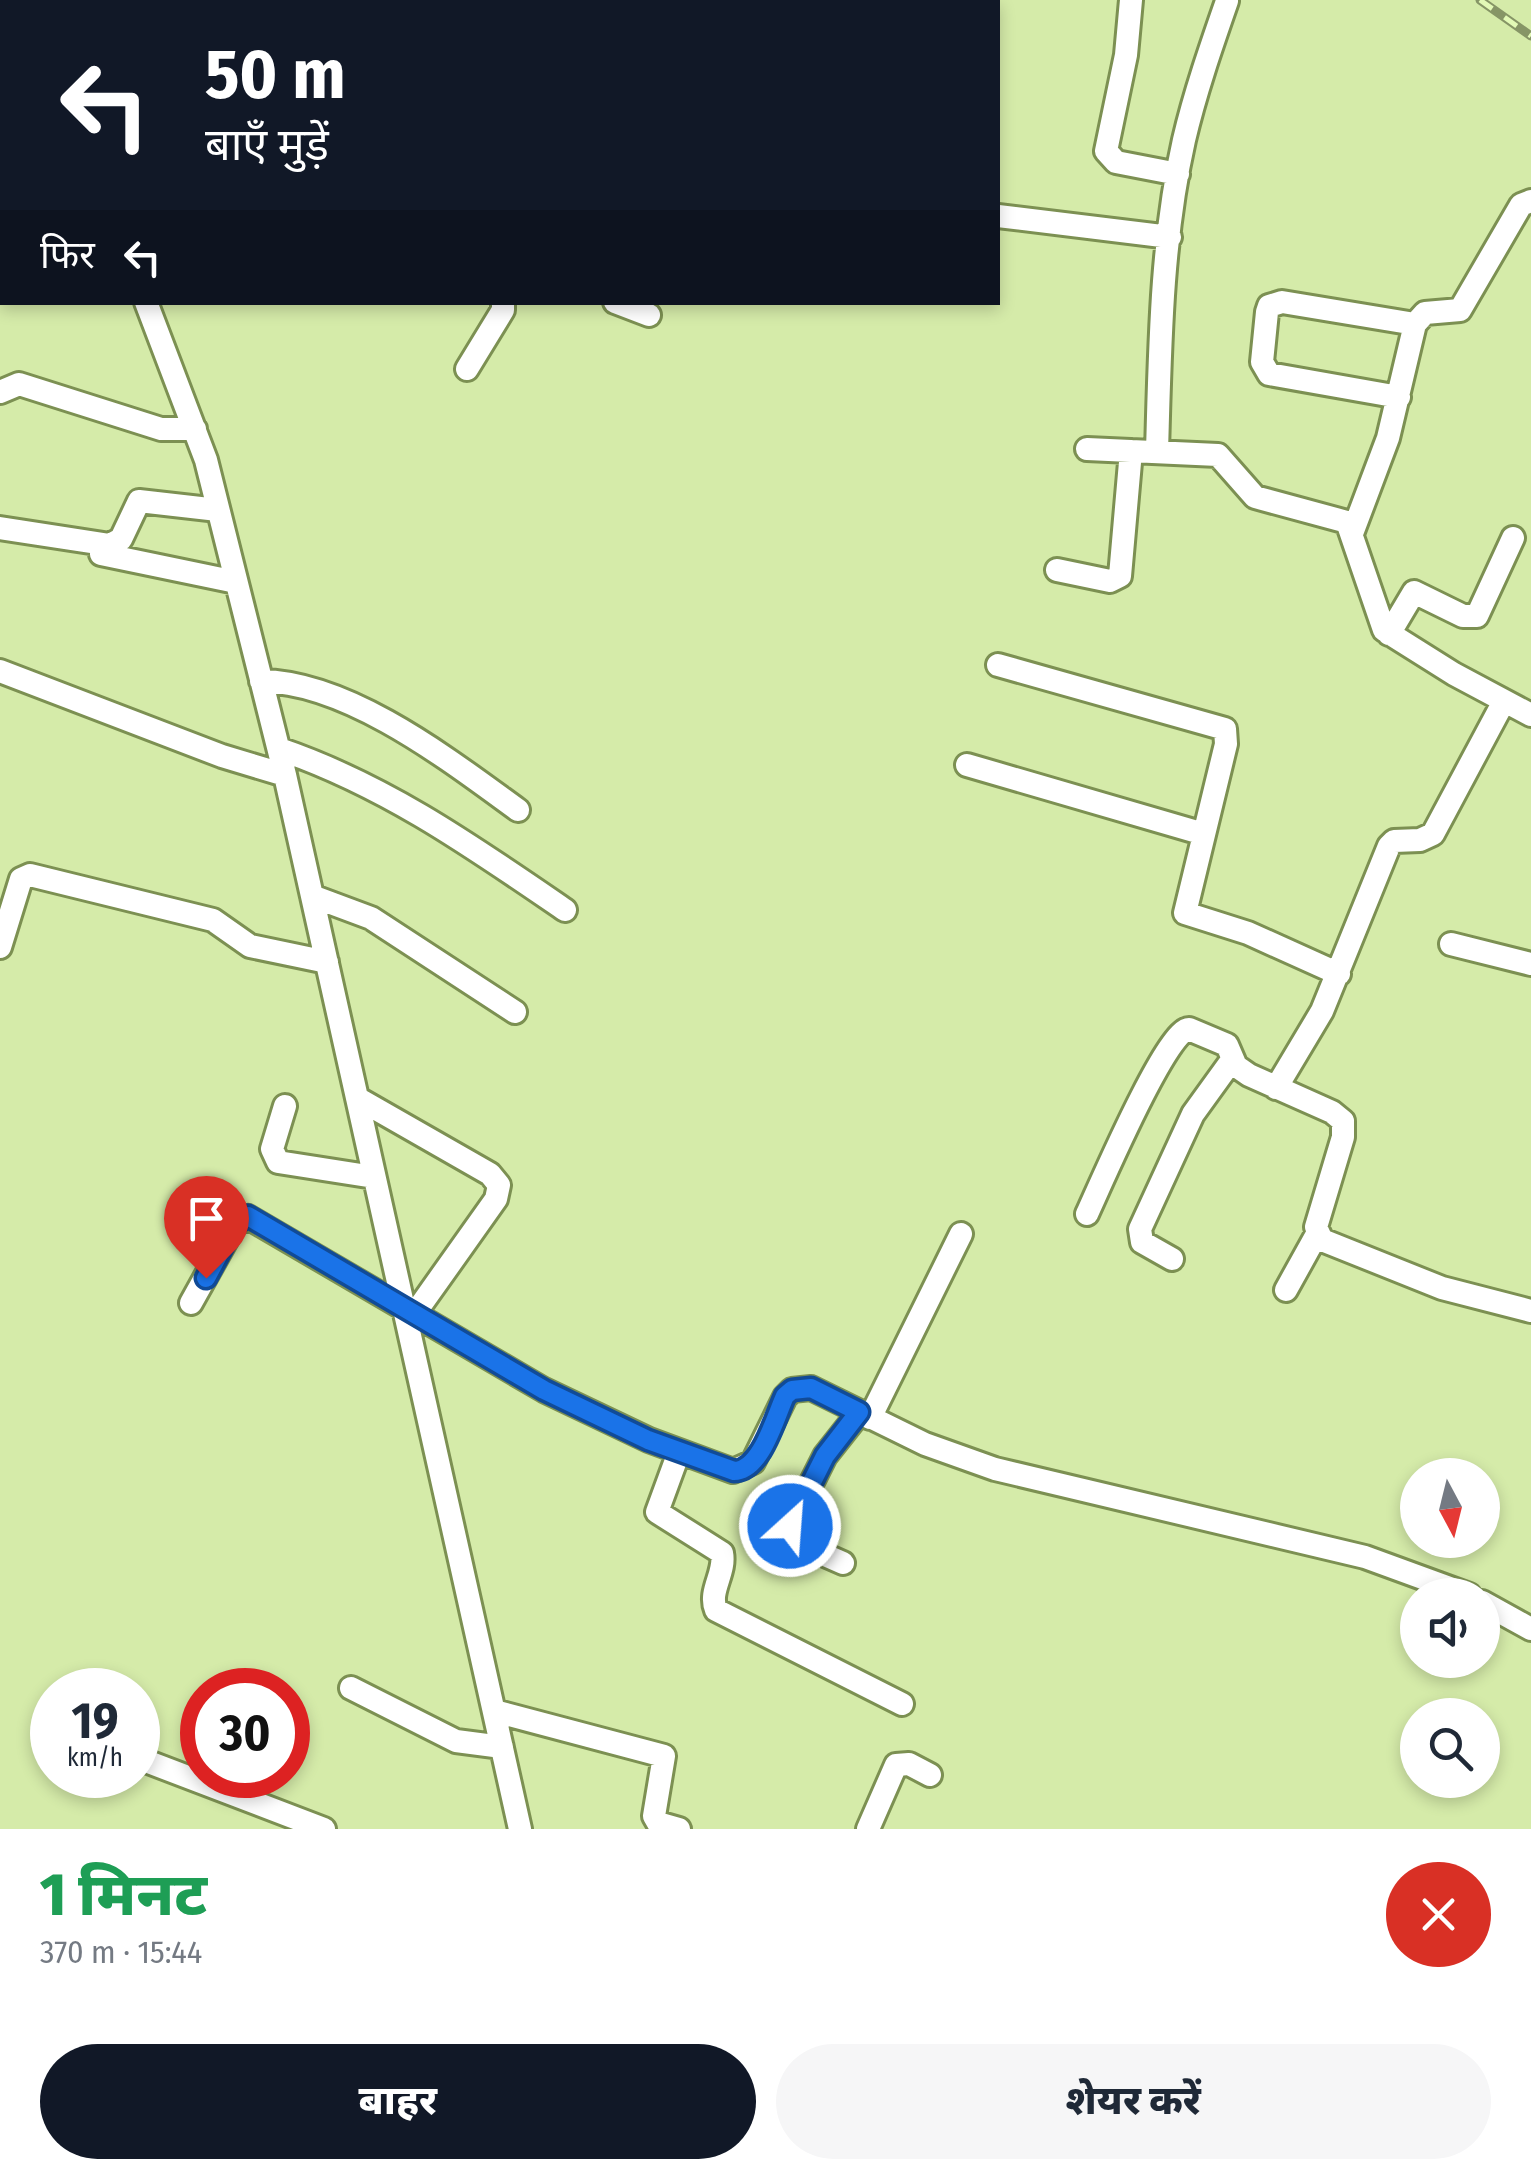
<!DOCTYPE html>
<html lang="hi">
<meta charset="utf-8">
<style>
:root{--surface:#fff;--page:#f6f6f7;--text:#1f2937;--muted:#747a83;--accent:#111827}
body{margin:0;font-family:"Fira Sans Condensed","Noto Sans Devanagari",sans-serif;background:var(--page);color:var(--text);height:100vh;display:flex;flex-direction:column;font-size:38px;white-space:nowrap}
*{box-sizing:border-box;margin:0}
p{font-size:32px;color:var(--muted)}
.icon{flex:none;width:55px;height:55px;fill:none;stroke:currentColor;stroke-width:2;stroke-linecap:round;stroke-linejoin:round}
.map{position:relative;height:1829px;overflow:hidden}
.side{display:flex;flex-direction:column;background:var(--surface);flex:1}
.side>*{flex:none}
.banner{position:absolute;left:0px;top:0px;width:1000px;height:305px;box-shadow:0 5px 15px #0003;background:#111827;color:#fff;overflow:hidden}
.needle{width:65px;rotate:173deg}
.controls{position:absolute;left:1400px;top:1458px;display:grid;gap:20px}
.controls a{display:grid;place-items:center;width:100px;height:100px;border-radius:50%;background:var(--surface);box-shadow:0 5px 15px #0003;font-size:50px}
.speed{position:absolute;left:30px;top:1668px;display:flex;gap:20px;font-size:50px;font-weight:700;text-align:center}
.speed>*{display:grid;place-content:center;width:130px;height:130px;border-radius:50%;background:var(--surface);box-shadow:0 5px 15px #0003;line-height:1}
.speed small{font-size:25px;font-weight:400}
.speed .limit{border:15px solid #d22;background:#fff;color:#111}
.pin{position:absolute;display:grid;place-items:center;width:85px;height:85px;color:#fff;margin:-102px -42px;border-radius:50% 50% 50% 0;rotate:-45deg;box-shadow:0 0 10px #0007}
.pin .icon{rotate:45deg}
.me{position:absolute;width:110px;margin:-55px;rotate:26deg;stroke-linejoin:round;filter:drop-shadow(0 0 8px #0008)}
.turn{display:flex;align-items:center;gap:35px;height:210px;padding:0 40px;font-size:45px}
.turn .icon{width:130px;height:130px;stroke-width:2.5}
.turn b{display:block;font-size:70px;line-height:85px}
.then{display:flex;align-items:center;height:95px;padding:0 40px;background:#0003;gap:20px;font-size:38px}
.round{display:grid;place-items:center;flex:none;width:105px;height:105px;border-radius:52px;background:var(--page)}
.summary{display:flex;align-items:center;justify-content:space-between;height:170px;padding:0 40px}
h1{font-size:60px;font-weight:800;line-height:75px;color:#1e9e55}
.button{display:flex;gap:20px;margin-top:auto;padding:20px 40px}
.button a{flex:1;height:115px;border-radius:60px;background:var(--accent);color:#fff;font-size:40px;font-weight:800;line-height:115px;text-align:center}
.button a+a{background:var(--page);color:var(--text)}
.map>svg:first-child{display:block}
.lines{fill:none;stroke-linecap:round;stroke-linejoin:round}
.minor-casing{stroke:#7c9052;stroke-width:28}
.minor{stroke:#fff;stroke-width:22}
.rail-casing{stroke:#869566;stroke-width:9}
.rail{stroke:#e2f9b6;stroke-width:5;stroke-dasharray:15;stroke-linecap:butt}
.route-casing{stroke:#114b97;stroke-width:25}
.route{stroke:#1a73e8;stroke-width:18}
</style>
<div class="map">
<svg width="1531" height="1829" viewBox="0 0 1531 1829">
<rect width="100%" height="100%" fill="#d5eba9"/>
<g class="lines">
<defs>
<path id="minor" d="M12 0 14 2
M313 0 322 2
M1131 0 1126 55 1106 151 1116 162 1178 174
M41 2 44 0
M350 2 351 0
M883 2 884 0
M998 216 1170 237
M146 302 206 460 285 775 520 1829
M615 302 649 315
M467 369 503 310V302
M0 392 19 384 161 429H195
M1399 397 1269 374 1262 362 1267 312 1269 306 1282 302 1415 324
M1087 449 1218 455 1255 497 1347 522 1384 630 1454 674 1531 715
M1157 452C1160 348 1161 242 1184 140 1195 93 1211 47 1227 1
M0 528 110 545 121 539 139 501 218 510
M1353 531 1388 438 1415 324 1425 313 1460 310 1521 205 1531 201
M101 554 236 582
M1057 570 1110 581 1120 576 1131 451
M1389 634 1414 592 1463 616H1477L1513 538
M998 665 1225 729 1226 744 1185 913 1248 933 1339 974
M0 671 222 756 285 775
M261 681C349 682 449 760 518 810
M279 749C385 785 473 847 565 910
M967 765 1204 834
M312 896 371 918 515 1012
M1451 944 1531 964
M0 947 21 879 30 875 213 920 250 946 327 962
M1276 1088 1322 1011 1389 846 1394 841 1420 840 1433 834 1503 703
M357 1098 490 1174 499 1185 496 1199 413 1316
M285 1106 272 1149 278 1162 374 1177
M1087 1214C1100 1186 1167 1029 1189 1029L1227 1045 1236 1066 1249 1075 1332 1112 1343 1121V1137L1316 1227 1322 1240 1442 1288 1531 1311
M1172 1259 1142 1242 1140 1229 1193 1114 1232 1060
M1286 1290 1317 1234
M191 1303 235 1224 248 1217 544 1390 649 1440 733 1471 753 1462 785 1397 792 1390 811 1388 925 1444 995 1469 1365 1557 1469 1595
M870 1418 961 1234
M679 1452 657 1512 722 1553C726 1573 708 1591 716 1610L902 1704
M843 1563 802 1545 790 1526 825 1456 859 1413
M1482 1602 1531 1629
M351 1688 456 1741 502 1747
M494 1711 664 1756 654 1816 658 1823 679 1829
M138 1758 324 1829
M868 1829 896 1765 909 1764 930 1775"/>
</defs>
<use href="#minor" class="minor-casing"/>
<use href="#minor" class="minor"/>
<defs>
<path id="rail" d="M1480 0 1531 36"/>
</defs>
<use href="#rail" class="rail-casing"/>
<use href="#rail" class="rail"/>
</g>
<g class="lines">
<defs>
<path id="route" d="M206 1278 235 1224 248 1216 544 1390 648 1440 734 1471C761 1471 775 1418 785 1396L792 1390 811 1388 859 1412 825 1456 790 1526"/>
</defs>
<use href="#route" class="route-casing"/>
<use href="#route" class="route"/>
</g>
</svg>
<div class="controls">
<a><svg class="needle" viewBox="-14 -14 28 28"><path d="M0-13l5 13h-10z" fill="#e53935"/><path d="M0 13l5-13h-10z" fill="#747a83"/></svg></a>
<a><svg class="icon" aria-label="sound" viewBox="0 0 24 24"><path d="M4 9h4l5-4v14l-5-4H4zM17 9q2 3 0 6"/></svg></a>
<a><svg class="icon" aria-label="search" viewBox="0 0 24 24"><circle cx="10" cy="10" r="6"/><path d="M15 15l6 6"/></svg></a>
</div>
<div class="speed"><div>19<small>km/h</small></div><div class="limit">30</div></div>
<div class="pin" style="left:206px;top:1278px;background:#d93025"><svg class="icon" aria-label="arrive" viewBox="0 0 24 24"><path d="M6 21V4h12l-3 4 3 4H6"/></svg></div>
<svg class="me" style="left:790px;top:1526px" viewBox="-20 -20 40 40"><circle r="17" fill="#1a73e8" stroke="#fff" stroke-width="3"/><path d="M0-11L8 9 0 5-8 9z" fill="#fff"/></svg>
<div class="banner">
<div class="turn"><svg class="icon" aria-label="left" viewBox="0 0 24 24"><path d="M17 20v-9H6M10 6l-5 5 5 5"/></svg><div><b>50 m</b>बाएँ मुड़ें</div></div>
<div class="then">फिर<svg class="icon" aria-label="left" viewBox="0 0 24 24"><path d="M17 20v-9H6M10 6l-5 5 5 5"/></svg></div>
</div>
</div>
<section class="side">
<div class="summary"><div><h1>1 मिनट</h1><p>370 m · 15:44</p></div><a class="round" style="background:#d93025;color:#fff"><svg class="icon" aria-label="close" viewBox="0 0 24 24"><path d="M6 6l12 12M18 6L6 18"/></svg></a></div>
<div class="button"><a>बाहर</a><a>शेयर करें</a></div>
</section>
